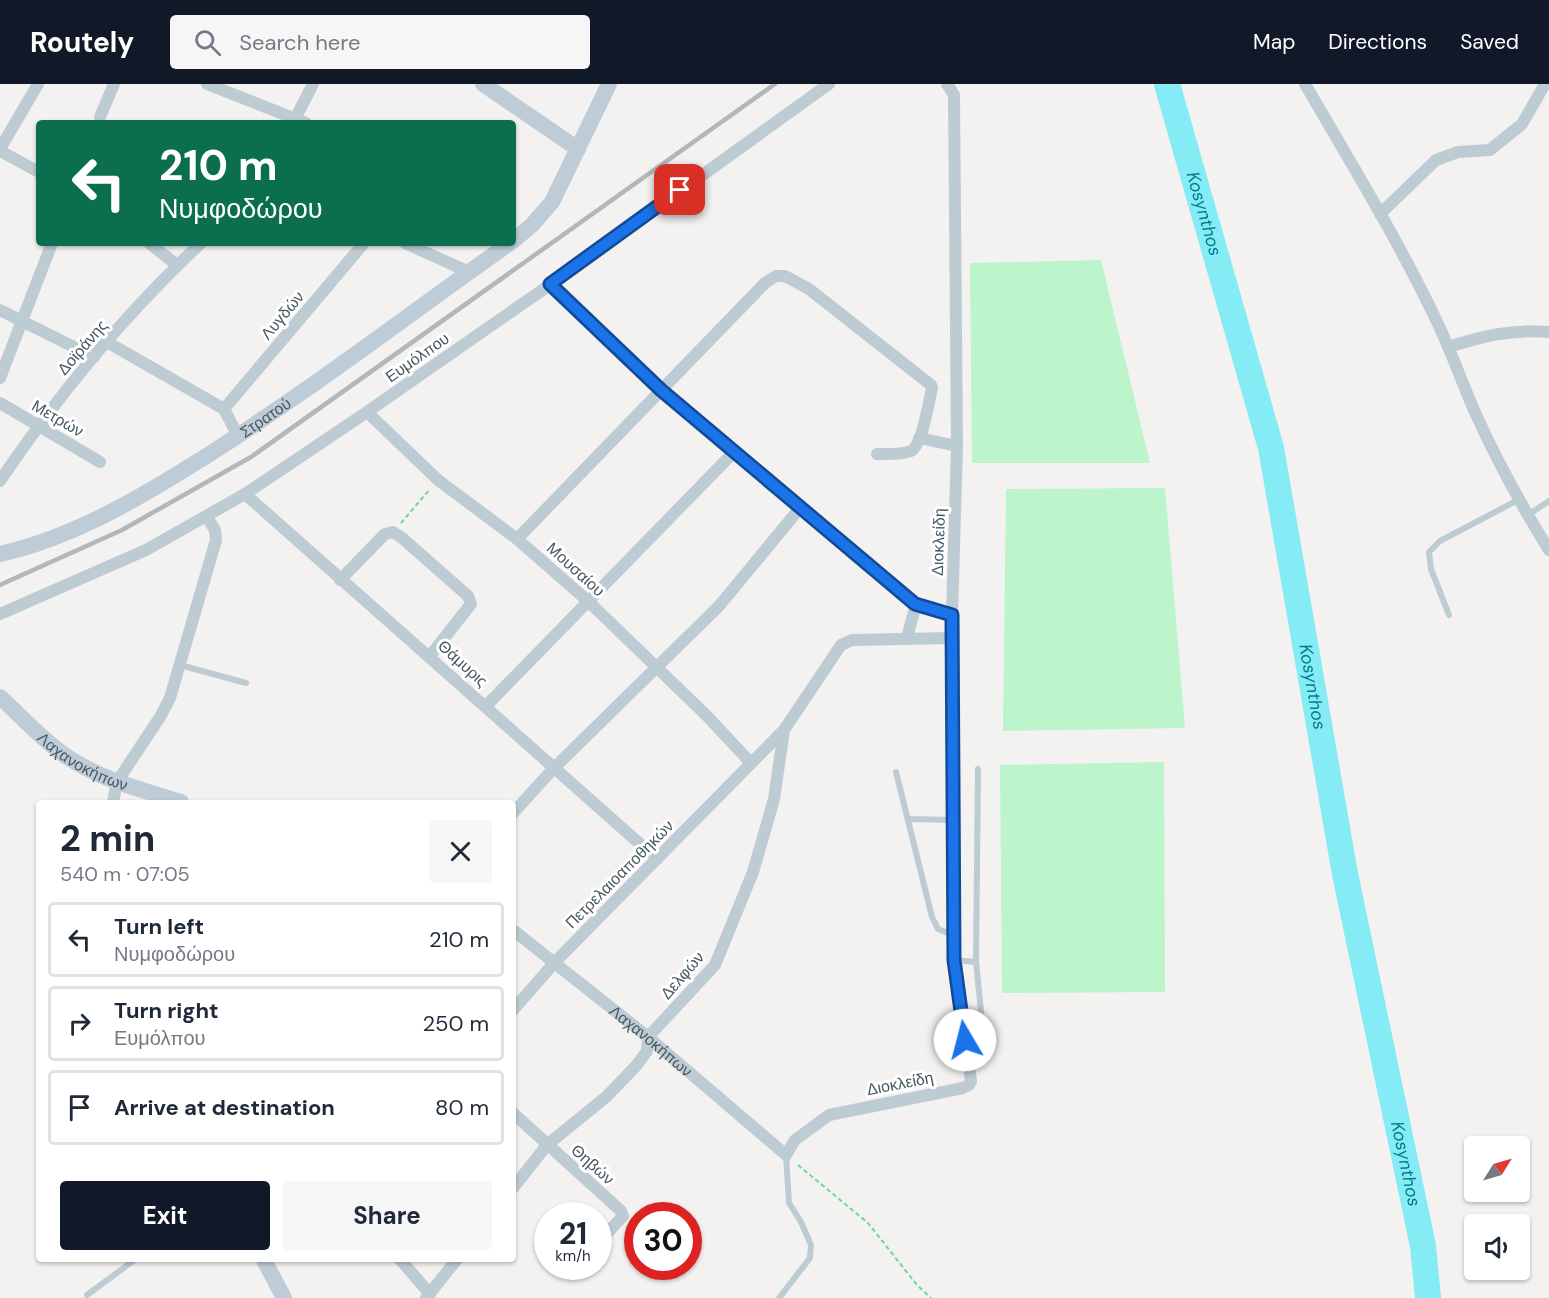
<!DOCTYPE html>
<meta charset="utf-8">
<style>
:root{--surface:#fff;--page:#f6f6f7;--text:#1f2937;--muted:#747a83;--line:#e0e1e3;--accent:#111827}
body{margin:0;font-family:"DM Sans",sans-serif;background:var(--page);color:var(--text);height:100vh;display:flex;flex-direction:column;font-size:22px;white-space:nowrap}
*{box-sizing:border-box;margin:0}
p{font-size:20px;color:var(--muted)}
.icon{flex:none;width:33px;height:33px;fill:none;stroke:currentColor;stroke-width:2;stroke-linecap:round;stroke-linejoin:round}
.map{position:relative;flex:1;overflow:hidden}
.details{position:absolute;left:36px;top:716px;width:480px;height:462px;display:flex;flex-direction:column;background:var(--surface);border-radius:6px;box-shadow:0 2px 4px #0004}
.details>*{flex:none}
.banner{position:absolute;left:36px;top:36px;width:480px;height:126px;border-radius:6px;box-shadow:0 2px 4px #0004;background:#0b6e4f;color:#fff;overflow:hidden}
.needle{width:39px;rotate:53deg}
.controls{position:absolute;left:1464px;top:1052px;display:grid;gap:12px}
.controls a{display:grid;place-items:center;width:66px;height:66px;border-radius:6px;background:var(--surface);box-shadow:0 2px 4px #0004;font-size:30px}
.speed{position:absolute;left:534px;top:1118px;display:flex;gap:12px;font-size:30px;font-weight:700;text-align:center}
.speed>*{display:grid;place-content:center;width:78px;height:78px;border-radius:50%;background:var(--surface);box-shadow:0 2px 4px #0004;line-height:1}
.speed small{font-size:15px;font-weight:400}
.speed .limit{border:9px solid #d22;background:#fff;color:#111}
.pin{position:absolute;display:grid;place-items:center;width:51px;height:51px;color:#fff;margin:-26px;border-radius:12px;box-shadow:0 3px 9px #0006}
.me{position:absolute;width:66px;margin:-33px;rotate:352deg;stroke-linejoin:round;filter:drop-shadow(0 0 4px #0008)}
.turn{display:flex;align-items:center;gap:21px;height:126px;padding:0 24px;font-size:27px}
.turn .icon{width:78px;height:78px;stroke-width:2.5}
.turn b{display:block;font-size:42px;line-height:51px}
.round{display:grid;place-items:center;flex:none;width:63px;height:63px;border-radius:6px;background:var(--page)}
.overview{display:flex;align-items:center;justify-content:space-between;height:102px;padding:0 24px}
h1{font-size:36px;font-weight:700;line-height:45px}
.button{display:flex;gap:12px;margin-top:auto;padding:12px 24px}
.button a{flex:1;height:69px;border-radius:6px;background:var(--accent);color:#fff;font-size:24px;font-weight:700;line-height:69px;text-align:center}
.button a+a{background:var(--page);color:var(--text)}
ul{padding:0;list-style:none}
li{display:flex;align-items:center;gap:18px;height:75px;margin:0 12px 9px;padding:0 12px;border:3px solid var(--line);border-radius:6px}
li div{flex:1}
li b{display:block;font-size:22px}
li em{font-style:normal}
header{display:flex;align-items:center;gap:36px;box-sizing:border-box;height:84px;padding:0 30px;background:var(--accent);color:#fff}
header strong{font-size:28px}
nav{display:flex;gap:33px;margin-inline-start:auto;font-size:21px}
.search{width:420px;height:54px;background:var(--page);display:flex;align-items:center;gap:15px;box-sizing:border-box;padding:0 21px;border-radius:6px;color:var(--muted);font-size:22px}
.map>svg:first-child{display:block}
.green{fill:#bcf4cb}
.lines{fill:none;stroke-linecap:round;stroke-linejoin:round}
.river{stroke:#85ecf6;stroke-width:26}
.path{stroke:#70d797;stroke-width:2;stroke-dasharray:4.5 3;stroke-linecap:butt}
.lane{stroke:#bdcbd2;stroke-width:6}
.street{stroke:#bdcbd2;stroke-width:12}
.secondary{stroke:#bdccd7;stroke-width:16}
.rail{stroke:#b2b7bc;stroke-width:4.5}
.route-casing{stroke:#114b97;stroke-width:15}
.route{stroke:#1a73e8;stroke-width:10}
.labels{text-anchor:middle;stroke-width:6;stroke-linejoin:round;paint-order:stroke}
.street-label{font-size:16px;fill:#475861;stroke:#fff}
.water-label{font-size:18px;font-style:italic;fill:#057d88;stroke:#fff}
</style>
<header>
<strong>Routely</strong>
<div class="search"><svg class="icon" aria-label="search" viewBox="0 0 24 24"><circle cx="10" cy="10" r="6"/><path d="M15 15l6 6"/></svg>Search here</div>
<nav><a>Map</a><a>Directions</a><a>Saved</a></nav>
</header>
<div class="map">
<svg width="1549" height="1214" viewBox="0 0 1549 1214">
<rect width="100%" height="100%" fill="#f4f1f1"/>
<path class="green" d="M1101 176 1150 379H972L970 179Z
M1165 404 1185 644 1003 647 1006 405Z
M1164 678 1165 908 1002 909 1000 681Z"/>
<g class="lines">
<path class="river" id="s1" d="M1167 0 1271 364 1345 790 1423 1162 1428 1214"/>
<path class="path" d="M401 439 430 405
M798 1081 868 1139 917 1201 931 1214"/>
<path class="lane" d="M1528 431 1549 417
M1449 531 1431 485 1429 468 1440 457 1518 416
M180 581 246 599
M978 685 976 878 985 966
M896 688 932 833 938 845 953 851
M908 735 953 736
M954 876 976 878
M87 1211 137 1174
M779 1214 810 1174 811 1161 801 1138 789 1119 786 1071"/>
<g class="street">
<path d="M207 0 306 39"/>
<path d="M1305 0C1351 79 1400 159 1439 242 1452 270 1462 298 1474 326 1496 375 1521 421 1549 466"/>
<path d="M100 33 114 0"/>
<path d="M293 39 313 0"/>
<path d="M0 65 38 0"/>
<path d="M0 67 39 88"/>
<path d="M1380 130 1436 76 1458 68 1490 66 1522 40 1545 0"/>
<path d="M149 159 177 181"/>
<path d="M405 159 469 188"/>
<path d="M551 200 661 306 916 520 952 531"/>
<path d="M0 226 94 273"/>
<path d="M107 258 224 325 238 352"/>
<path d="M1448 263C1484 252 1510 245 1549 248"/>
<path d="M0 294 52 159"/>
<path d="M0 319 100 378"/>
<path d="M224 325 364 159"/>
<path d="M367 328 438 396 517 455 589 518 707 632 751 679"/>
<path d="M919 354 957 362"/>
<path d="M0 397C58 311 125 230 201 159"/>
<path d="M245 410 657 775"/>
<path d="M517 455 765 199 776 192H785L809 205 931 301 932 304C929 317 922 362 911 367 901 371 888 370 877 370"/>
<path d="M340 496 385 450 393 448 401 453 468 512 471 520 430 572"/>
<path d="M0 530 146 466 245 410 367 328 551 200 829 0"/>
<path d="M907 554 916 520"/>
<path d="M486 622 734 368"/>
<path d="M113 718 117 698 160 633 170 614 216 456 215 446 207 433"/>
<path d="M513 729 553 685 719 522 800 424"/>
<path id="s2" d="M513 846 648 953 786 1071 795 1056 829 1031 963 1004 969 1001 971 997 954 876 952 531 957 362 954 11 947 0"/>
<path d="M513 926 555 878 784 646 841 561 852 556 952 554"/>
<path d="M513 1029 621 1127 623 1132 598 1159"/>
<path d="M513 1104 547 1061 606 1013 636 982 647 967 648 953 715 881 753 788 774 715 784 646"/>
<path d="M399 1174 430 1210"/>
<path d="M426 1214 458 1174"/>
</g>
<g class="secondary">
<path d="M483 0 578 65"/>
<path d="M513 157 532 141 552 118 609 0"/>
<path id="s3" d="M0 470C75 453 143 412 208 371 312 305 409 230 510 159"/>
<path id="s4" d="M0 613C23 634 51 665 77 679 109 698 146 707 181 718"/>
<path d="M263 1174 284 1214"/>
</g>
<path class="rail" d="M0 501 122 446 251 373 775 0"/>
</g>
<g class="lines">
<defs>
<path id="route" d="M680 106 550 200 661 306 915 520 952 531 954 876 965 956"/>
</defs>
<use href="#route" class="route-casing"/>
<use href="#route" class="route"/>
</g>
<g class="labels">
<g class="street-label">
<text transform="translate(282 231) rotate(-50)" y="6">Λυγδών</text>
<text transform="translate(82 263) rotate(-49)" y="6">Δοϊράνης</text>
<text transform="translate(417 273) rotate(-35)" y="6">Ευμόλπου</text>
<text transform="translate(58 334) rotate(30)" y="6">Μετρών</text>
<text dy="6" stroke="none"><textPath href="#s3" startOffset="300">Στρατού</textPath></text>
<text transform="translate(938 458) rotate(-88)" y="6">Διοκλείδη</text>
<text transform="translate(576 485) rotate(42)" y="6">Μουσαίου</text>
<text transform="translate(463 579) rotate(42)" y="6">Θάμυρις</text>
<text dy="6" stroke="none"><textPath href="#s4" startOffset="106">Λαχανοκήπων</textPath></text>
<text transform="translate(619 790) rotate(-45)" y="6">Πετρελαιοαποθηκών</text>
<text transform="translate(682 891) rotate(-49)" y="6">Δελφών</text>
<text dy="6" stroke="none"><textPath href="#s2" startOffset="177">Λαχανοκήπων</textPath></text>
<text transform="translate(900 999) rotate(-11)" y="6">Διοκλείδη</text>
<text transform="translate(593 1080) rotate(42)" y="6">Θηβών</text>
</g>
<g class="water-label">
<text dy="6" stroke="none"><textPath href="#s1" startOffset="135">Kosynthos</textPath></text>
<text dy="6" stroke="none"><textPath href="#s1" startOffset="621">Kosynthos</textPath></text>
<text dy="6" stroke="none"><textPath href="#s1" startOffset="1107">Kosynthos</textPath></text>
</g>
</g>
</svg>
<div class="controls">
<a><svg class="needle" viewBox="-14 -14 28 28"><path d="M0-13l5 13h-10z" fill="#e53935"/><path d="M0 13l5-13h-10z" fill="#747a83"/></svg></a>
<a><svg class="icon" aria-label="sound" viewBox="0 0 24 24"><path d="M4 9h4l5-4v14l-5-4H4zM17 9q2 3 0 6"/></svg></a>
</div>
<div class="speed"><div>21<small>km/h</small></div><div class="limit">30</div></div>
<div class="pin" style="left:680px;top:106px;background:#d93025"><svg class="icon" aria-label="arrive" viewBox="0 0 24 24"><path d="M6 21V4h12l-3 4 3 4H6"/></svg></div>
<svg class="me" style="left:965px;top:956px" viewBox="-20 -20 40 40"><circle r="19" fill="#fff"/><path d="M0-13L10 11 0 6-10 11z" fill="#1a73e8"/></svg>
<div class="banner">
<div class="turn"><svg class="icon" aria-label="left" viewBox="0 0 24 24"><path d="M17 20v-9H6M10 6l-5 5 5 5"/></svg><div><b>210 m</b>Νυμφοδώρου</div></div>
</div>
<section class="details">
<div class="overview"><div><h1>2 min</h1><p>540 m · 07:05</p></div><a class="round"><svg class="icon" aria-label="close" viewBox="0 0 24 24"><path d="M6 6l12 12M18 6L6 18"/></svg></a></div>
<ul>
<li><svg class="icon" aria-label="left" viewBox="0 0 24 24"><path d="M17 20v-9H6M10 6l-5 5 5 5"/></svg><div><b>Turn left</b><p>Νυμφοδώρου</p></div><em>210 m</em></li>
<li><svg class="icon" aria-label="right" viewBox="0 0 24 24"><path d="M7 20v-9h11M14 6l5 5-5 5"/></svg><div><b>Turn right</b><p>Ευμόλπου</p></div><em>250 m</em></li>
<li><svg class="icon" aria-label="arrive" viewBox="0 0 24 24"><path d="M6 21V4h12l-3 4 3 4H6"/></svg><div><b>Arrive at destination</b></div><em>80 m</em></li>
</ul>
<div class="button"><a>Exit</a><a>Share</a></div>
</section>
</div>
